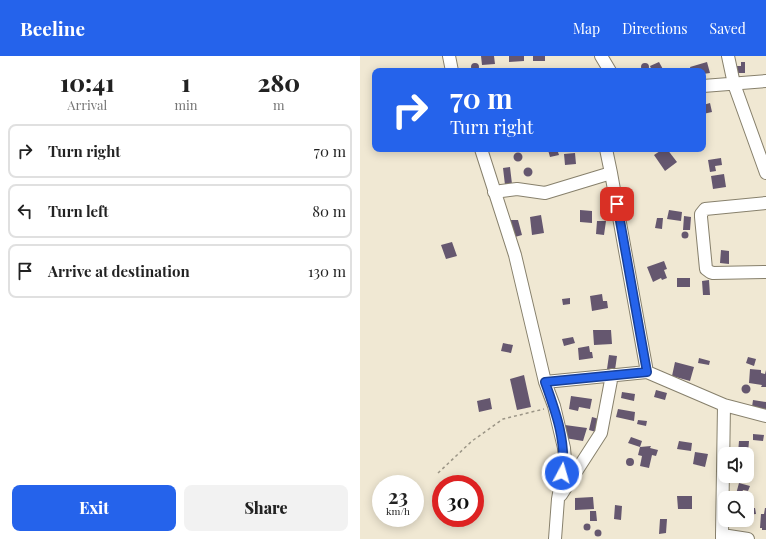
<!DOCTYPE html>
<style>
:root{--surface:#fff;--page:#f2f2f2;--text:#222;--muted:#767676;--line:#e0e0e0;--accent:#2563eb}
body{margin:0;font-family:"Playfair Display",serif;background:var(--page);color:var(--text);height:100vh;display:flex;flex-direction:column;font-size:15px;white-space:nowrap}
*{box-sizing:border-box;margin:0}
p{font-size:13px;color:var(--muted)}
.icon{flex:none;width:22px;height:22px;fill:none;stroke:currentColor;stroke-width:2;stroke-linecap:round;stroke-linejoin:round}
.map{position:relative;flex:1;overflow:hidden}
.side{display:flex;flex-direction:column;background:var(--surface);width:360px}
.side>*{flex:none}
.hud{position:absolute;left:12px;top:12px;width:334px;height:84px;border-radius:8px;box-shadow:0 2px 10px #0003;background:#2563eb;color:#fff;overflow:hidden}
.tools{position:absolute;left:358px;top:391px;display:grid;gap:8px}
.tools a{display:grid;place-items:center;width:36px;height:36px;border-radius:8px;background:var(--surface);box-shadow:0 2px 10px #0003;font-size:20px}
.speed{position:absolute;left:12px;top:419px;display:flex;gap:8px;font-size:20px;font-weight:700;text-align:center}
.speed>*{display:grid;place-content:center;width:52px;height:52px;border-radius:50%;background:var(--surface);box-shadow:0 2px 10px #0003;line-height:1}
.speed small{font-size:10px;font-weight:400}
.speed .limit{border:6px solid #d22;background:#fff;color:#111}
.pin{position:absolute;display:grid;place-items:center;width:34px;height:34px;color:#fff;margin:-17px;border-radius:8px;box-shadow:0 2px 6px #0006}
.me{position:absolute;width:44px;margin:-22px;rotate:6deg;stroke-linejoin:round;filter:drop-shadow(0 0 3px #0008)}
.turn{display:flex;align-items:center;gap:14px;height:84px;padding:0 12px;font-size:18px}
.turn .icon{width:52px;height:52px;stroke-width:2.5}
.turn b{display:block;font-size:28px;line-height:34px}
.eta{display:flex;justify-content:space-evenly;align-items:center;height:68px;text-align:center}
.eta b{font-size:24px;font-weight:800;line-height:28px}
.button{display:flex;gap:8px;margin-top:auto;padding:8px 12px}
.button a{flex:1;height:46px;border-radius:8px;background:var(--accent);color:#fff;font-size:16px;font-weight:800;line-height:46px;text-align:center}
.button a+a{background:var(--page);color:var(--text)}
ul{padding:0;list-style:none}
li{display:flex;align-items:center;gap:12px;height:54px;margin:0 8px 6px;padding:0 4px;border:2px solid var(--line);border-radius:8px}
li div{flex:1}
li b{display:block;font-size:15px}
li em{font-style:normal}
header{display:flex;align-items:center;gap:24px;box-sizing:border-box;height:56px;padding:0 20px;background:var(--accent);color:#fff}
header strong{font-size:19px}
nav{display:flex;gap:22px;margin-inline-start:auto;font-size:14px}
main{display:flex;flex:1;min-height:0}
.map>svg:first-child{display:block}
.building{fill:#65576f}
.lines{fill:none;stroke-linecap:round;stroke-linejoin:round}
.minor-casing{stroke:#87806c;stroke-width:14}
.path{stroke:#9b9586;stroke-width:1.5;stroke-dasharray:3 3;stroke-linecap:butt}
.minor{stroke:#fff;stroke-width:12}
.route-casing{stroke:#184099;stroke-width:10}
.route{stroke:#2563eb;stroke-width:7}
</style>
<header>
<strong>Beeline</strong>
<nav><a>Map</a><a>Directions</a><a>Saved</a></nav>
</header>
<main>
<section class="side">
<div class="eta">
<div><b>10:41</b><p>Arrival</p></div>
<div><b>1</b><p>min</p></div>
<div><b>280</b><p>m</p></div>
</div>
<ul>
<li><svg class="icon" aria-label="right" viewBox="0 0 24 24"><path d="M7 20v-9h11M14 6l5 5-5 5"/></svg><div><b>Turn right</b></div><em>70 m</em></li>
<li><svg class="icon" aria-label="left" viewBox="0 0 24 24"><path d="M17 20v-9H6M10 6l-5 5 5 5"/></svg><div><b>Turn left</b></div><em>80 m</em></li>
<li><svg class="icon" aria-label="arrive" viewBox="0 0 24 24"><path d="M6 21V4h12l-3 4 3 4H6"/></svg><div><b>Arrive at destination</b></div><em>130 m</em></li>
</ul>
<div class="button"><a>Exit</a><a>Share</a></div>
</section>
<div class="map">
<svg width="406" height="483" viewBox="0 0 406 483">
<rect width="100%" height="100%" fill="#f0e8d3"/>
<path class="building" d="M121 0H134L135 8 122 9Z
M149 0H164V5L149 6Z
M173 0H185V5H173Z
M299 6 304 15H292L290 10Z
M347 6 350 17 343 18V15H331L330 11Z
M381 6H385V17H375V10H381Z
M111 11a4 4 0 1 1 8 0a4 4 0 1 1-8 0Z
M281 11a4 4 0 1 1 8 0a4 4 0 1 1-8 0Z
M350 47 352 56 343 58V49Z
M192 93H197L199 99 190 101 188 94Z
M303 93H307L317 106 305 115 294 99Z
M153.5 101a4.5 4.5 0 1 1 9 0a4.5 4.5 0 1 1-9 0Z
M215 97 216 108 205 109 204 98Z
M361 102 362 109 355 110 356 115 350 116 348 104Z
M150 111 152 128 145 129 143 112Z
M163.5 116a4.5 4.5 0 1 1 9 0a4.5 4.5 0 1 1-9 0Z
M364 118 366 131 353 133 351 120Z
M220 154 232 155V167L220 166Z
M309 154 322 156 321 165 307 163Z
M181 159 184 177 172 179 170 161Z
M324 160 331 161 330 174H323Z
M297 162H303L302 173 295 172Z
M150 164H158L162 179 155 181Z
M237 165H246L244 179 236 178Z
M321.5 179a3.5 3.5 0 1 1 7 0a3.5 3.5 0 1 1-7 0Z
M92 186 97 200 86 203 81 189Z
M361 194 369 195V208L360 207Z
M304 205 307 213 304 214 307 222 302 224 301 222 293 226 287 211Z
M317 222H330V231H317Z
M349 224 350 239H343L342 225Z
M242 238 243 245H247L248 252 232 255 230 240Z
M210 242V248L203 249 202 243Z
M233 274H251L252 288 234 289Z
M213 281 215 287 204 290 202 283Z
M143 287 153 289 151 297 141 295Z
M229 290 230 296H232L233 302 219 304 218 292Z
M249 299 257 300 255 314 247 313Z
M388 301 396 303 394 310 386 307Z
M339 302 350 305 349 309 338 307Z
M315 306 334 311 330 325 312 320Z
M390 313 401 314V317L405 318 406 314V331H401L402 329 389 327Z
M164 319 171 351 157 354 150 323Z
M381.5 333a4.5 4.5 0 1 1 9 0a4.5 4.5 0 1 1-9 0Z
M296 334 307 337 305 344 294 341Z
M262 336 275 338 274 345 261 342Z
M211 340 232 343 230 353 219 351 218 355 209 353Z
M130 342 132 353 119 356 117 345Z
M393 344 406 346V353L392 351Z
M258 353 275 356 274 365 256 361Z
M232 361 239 363 236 376 229 374Z
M278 364 287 365 286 370 277 368Z
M205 369 227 372 223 385 205 382Z
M393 378 404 379 403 385 393 384Z
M271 381 282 385 280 391 268 387Z
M319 385 332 387 331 395 317 393Z
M379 385H389L388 397H378Z
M291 390 290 392 298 394 296 400 292 399 289 412 280 410 282 400 278 399 280 391Z
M335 396 348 398 345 411 333 408Z
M266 406a4 4 0 1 1 8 0a4 4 0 1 1-8 0Z
M379 427 390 430 388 435 383 434 381 439 376 438Z
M317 440H332V453H318Z
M233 441 234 453 215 454V442Z
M255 449 262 450 261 464 254 463Z
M387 452H395L396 458 387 459Z
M405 452H406V474H402V472H400L401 458H404Z
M230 455H236L237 465H230Z
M300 463H307L306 477 299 478Z
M223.5 471a3.5 3.5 0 1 1 7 0a3.5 3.5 0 1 1-7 0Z
M234.5 477a3.5 3.5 0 1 1 7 0a3.5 3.5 0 1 1-7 0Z"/>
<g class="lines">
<defs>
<path id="minor" d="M89 0 92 15
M241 0 250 15
M368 0 374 28 406 117
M343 30 406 25
M121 93 155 199 185 326 194 350 204 392 205 404 198 443 195 483
M246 93 251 117 287 316
M134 136 157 133 185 137 251 117
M406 147 345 153 341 158V161L346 213 350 216 353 217 406 216
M185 326 287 316 364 349
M201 439 241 377 252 319
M362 479 364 349 406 360
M362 483V479L388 483"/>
</defs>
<use href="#minor" class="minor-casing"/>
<path class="path" d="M78 417 112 385 143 363 184 353"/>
<use href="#minor" class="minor"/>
</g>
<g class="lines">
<defs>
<path id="route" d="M202 417C207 386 195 354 185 326L287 316 257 148"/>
</defs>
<use href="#route" class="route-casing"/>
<use href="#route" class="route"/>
</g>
</svg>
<div class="tools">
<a><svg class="icon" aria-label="sound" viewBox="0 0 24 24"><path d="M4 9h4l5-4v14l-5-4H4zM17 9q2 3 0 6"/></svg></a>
<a><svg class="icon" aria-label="search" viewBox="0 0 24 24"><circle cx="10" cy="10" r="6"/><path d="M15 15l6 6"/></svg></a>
</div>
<div class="speed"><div>23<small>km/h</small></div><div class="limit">30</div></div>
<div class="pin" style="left:257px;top:148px;background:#d93025"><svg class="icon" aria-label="arrive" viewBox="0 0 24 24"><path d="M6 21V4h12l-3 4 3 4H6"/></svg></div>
<svg class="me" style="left:202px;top:417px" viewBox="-20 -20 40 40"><circle r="17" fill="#2563eb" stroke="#fff" stroke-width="3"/><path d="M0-11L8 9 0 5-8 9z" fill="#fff"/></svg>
<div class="hud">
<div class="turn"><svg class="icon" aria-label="right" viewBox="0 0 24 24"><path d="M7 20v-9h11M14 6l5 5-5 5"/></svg><div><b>70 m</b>Turn right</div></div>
</div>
</div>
</main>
